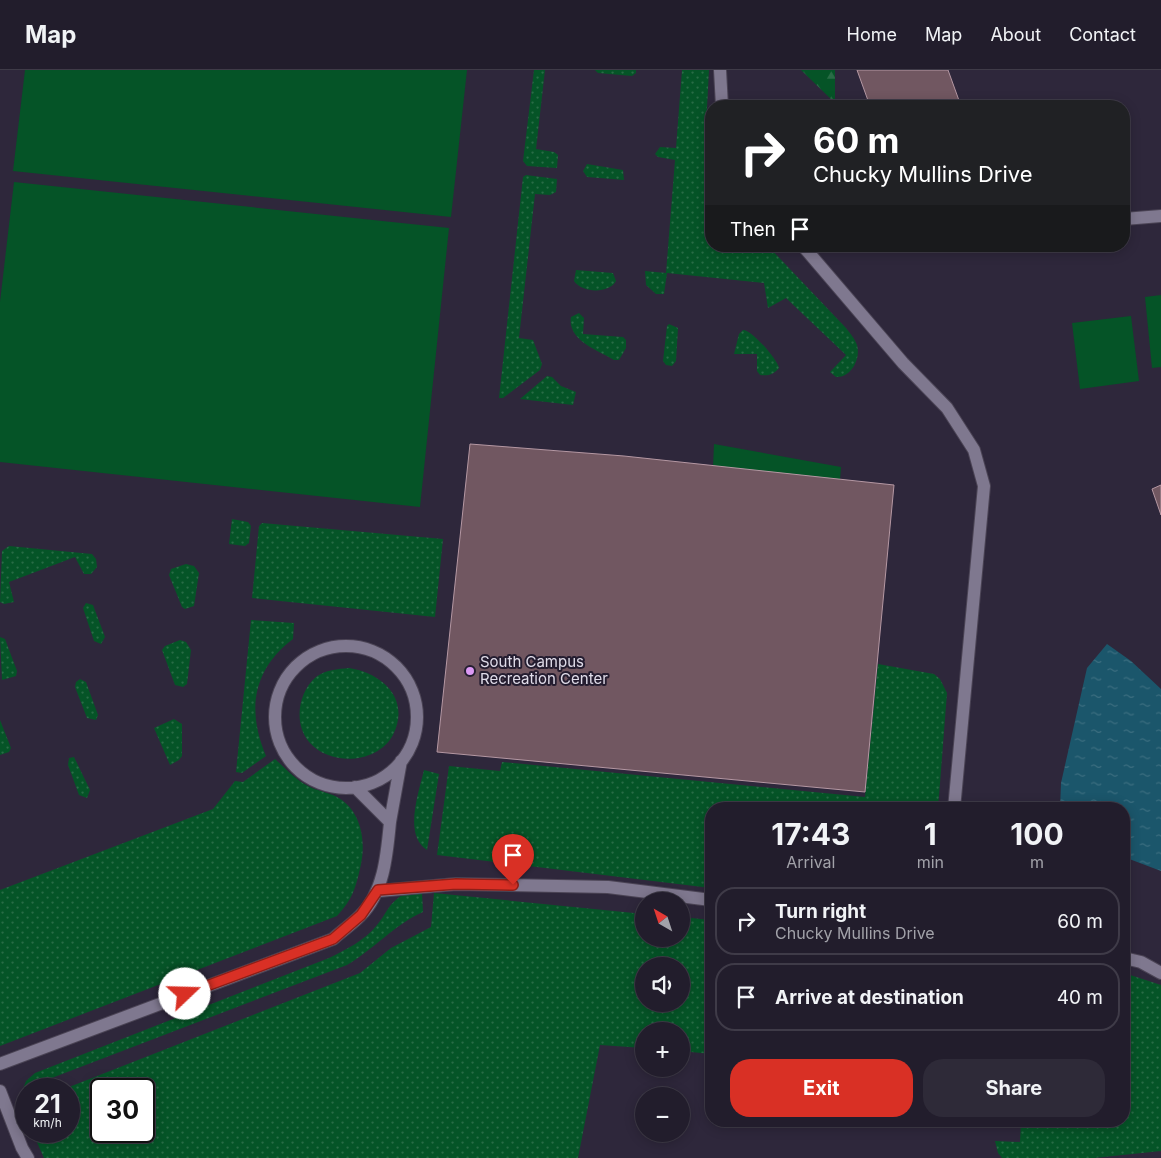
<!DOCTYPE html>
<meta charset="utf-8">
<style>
:root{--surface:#221d2c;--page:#2e2a38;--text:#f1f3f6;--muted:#a2a2a9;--line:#3f3b48;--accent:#d93025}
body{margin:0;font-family:Inter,sans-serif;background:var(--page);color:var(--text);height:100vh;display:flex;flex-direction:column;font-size:19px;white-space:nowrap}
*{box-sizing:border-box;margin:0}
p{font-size:16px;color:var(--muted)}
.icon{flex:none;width:28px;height:28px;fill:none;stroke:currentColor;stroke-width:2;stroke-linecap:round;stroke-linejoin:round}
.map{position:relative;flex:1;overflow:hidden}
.sheet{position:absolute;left:705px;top:732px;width:425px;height:325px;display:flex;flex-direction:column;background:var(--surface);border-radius:20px;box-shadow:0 2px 12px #0003,0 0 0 1px var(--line)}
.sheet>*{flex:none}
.top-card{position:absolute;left:705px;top:30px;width:425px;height:152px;border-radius:20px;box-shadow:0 2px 12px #0003,0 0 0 1px var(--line);background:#202124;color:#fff;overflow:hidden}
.needle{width:32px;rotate:321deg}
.controls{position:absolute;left:635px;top:822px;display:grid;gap:10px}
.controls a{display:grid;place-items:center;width:55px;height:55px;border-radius:50%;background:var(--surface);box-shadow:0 2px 12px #0003,0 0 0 1px var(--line);font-size:25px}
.speed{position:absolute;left:15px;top:1008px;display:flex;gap:10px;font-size:25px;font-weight:700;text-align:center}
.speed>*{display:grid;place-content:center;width:65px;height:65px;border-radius:50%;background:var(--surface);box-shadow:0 2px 12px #0003,0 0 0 1px var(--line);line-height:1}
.speed small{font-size:12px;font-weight:400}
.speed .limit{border:2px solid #111;border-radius:8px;background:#fff;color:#111}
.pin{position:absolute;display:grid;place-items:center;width:42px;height:42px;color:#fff;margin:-51px -21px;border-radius:50% 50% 50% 0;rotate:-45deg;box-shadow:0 0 5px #0007}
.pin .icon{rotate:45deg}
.me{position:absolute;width:55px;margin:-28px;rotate:69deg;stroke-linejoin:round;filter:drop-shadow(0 0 4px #0008)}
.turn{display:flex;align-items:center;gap:18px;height:105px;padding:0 25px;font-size:22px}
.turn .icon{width:65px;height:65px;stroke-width:2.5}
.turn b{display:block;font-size:35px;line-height:42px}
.then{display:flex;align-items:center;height:48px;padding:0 25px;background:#0003;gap:10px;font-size:19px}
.eta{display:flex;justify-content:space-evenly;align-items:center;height:85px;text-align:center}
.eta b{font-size:30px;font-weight:700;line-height:35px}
.action{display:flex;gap:10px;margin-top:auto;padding:10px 25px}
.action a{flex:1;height:58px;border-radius:20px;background:var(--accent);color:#fff;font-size:20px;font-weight:700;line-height:58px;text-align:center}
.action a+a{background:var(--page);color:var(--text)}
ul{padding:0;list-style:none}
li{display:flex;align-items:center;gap:15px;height:68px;margin:0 10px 8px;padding:0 15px;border:2px solid var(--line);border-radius:20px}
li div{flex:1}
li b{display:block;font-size:19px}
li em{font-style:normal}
header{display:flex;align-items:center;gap:30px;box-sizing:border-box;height:70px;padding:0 25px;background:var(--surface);border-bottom:1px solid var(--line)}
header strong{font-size:24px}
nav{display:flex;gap:28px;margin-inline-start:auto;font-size:18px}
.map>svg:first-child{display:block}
.grass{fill:url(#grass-dots);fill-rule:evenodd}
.forest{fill:url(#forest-firs)}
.pitch{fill:#055427}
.water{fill:url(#water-ripples)}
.building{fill:#715761;stroke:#b598a3}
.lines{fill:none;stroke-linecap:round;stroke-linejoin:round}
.minor-casing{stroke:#4b4455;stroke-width:14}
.minor{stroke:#7f788f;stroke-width:12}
.route-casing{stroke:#8d1f18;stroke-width:12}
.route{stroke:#d93025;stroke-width:9}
.poi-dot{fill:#dc99f4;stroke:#241d30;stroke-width:2}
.labels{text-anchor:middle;stroke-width:4;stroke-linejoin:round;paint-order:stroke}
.poi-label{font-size:15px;fill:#e0dce9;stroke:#241d30;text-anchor:start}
</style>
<header>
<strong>Map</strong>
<nav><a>Home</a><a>Map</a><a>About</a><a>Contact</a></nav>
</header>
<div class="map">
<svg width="1161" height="1088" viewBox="0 0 1161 1088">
<defs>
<pattern id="grass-dots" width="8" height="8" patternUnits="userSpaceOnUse" patternTransform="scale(1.25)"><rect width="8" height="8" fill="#055427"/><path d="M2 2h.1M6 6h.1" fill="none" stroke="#296c46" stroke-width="1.8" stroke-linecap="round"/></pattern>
<pattern id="forest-firs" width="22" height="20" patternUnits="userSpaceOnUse" patternTransform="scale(1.25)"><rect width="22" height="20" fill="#055427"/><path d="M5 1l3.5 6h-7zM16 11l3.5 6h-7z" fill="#296c46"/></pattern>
<pattern id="water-ripples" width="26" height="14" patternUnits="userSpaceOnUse" patternTransform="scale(1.25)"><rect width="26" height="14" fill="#1b566b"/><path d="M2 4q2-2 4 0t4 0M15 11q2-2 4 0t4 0" fill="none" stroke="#3c6e80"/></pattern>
</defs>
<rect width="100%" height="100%" fill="#2e273b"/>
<path class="grass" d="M534 0H545L536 79 554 82 558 85 557 98 527 96 523 91Z
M595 0H636V3L632 6 598 3Z
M682 0H709L706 57 711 88V176H768L846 258C850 263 855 269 857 275 861 289 851 308 836 307L830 302 846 285 786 228 768 238 764 213 667 203 664 224H656L646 215 645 201 666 203 675 90 658 87 655 84 660 77 676 78Z
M587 94 623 100 624 110 587 107 583 101Z
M526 105 557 109 556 122 550 125 535 124 519 268 533 270 542 294 540 300 503 328H499L523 107Z
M576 200 613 203 616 211C609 224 582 223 574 211Z
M579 243 584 248 583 264 623 267 626 270V278L619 290H614C597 280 567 270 571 247Z
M669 254 678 258 676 291 672 296 666 295 663 291 667 256Z
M743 260C752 260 777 289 779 298 773 305 768 306 760 305L757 301V284H734L739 264Z
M547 306 552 307 561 316 576 322 573 335 520 329Z
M232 449 248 452 251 456 249 473 245 476 229 474Z
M262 453 443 469 435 547 252 528 259 456Z
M9 476 92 484 96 489 97 497 91 504H84L75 487 9 512 14 532 4 534 0 532 2 481Z
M186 494 194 496 199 503 194 536 185 539 182 537 169 505 171 499Z
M86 533 93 535 105 567 101 574 94 571 83 538Z
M251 550 294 553 293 569C252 600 247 641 266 686L242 703 236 702Z
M0 567 5 569 17 601 16 606 2 610Z
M180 570 186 572 191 580 187 614 183 617 175 615 162 580 165 576Z
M878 594 934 604 940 609 947 623 938 739H711V818L437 785 449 696 500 701 502 692 865 727Z
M349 598C382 603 411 629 393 665 378 693 332 697 310 673 293 655 298 622 316 607 325 600 338 599 349 598Z
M80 609 86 612 98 645 96 650 87 648 75 617 76 612Z
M174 649 182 654V686L179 690 170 695 154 658Z
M0 650 11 678 9 682 0 685Z
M74 687 90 720 87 728 79 725 68 695 69 688Z
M275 689C285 698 296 710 308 716 317 721 328 722 337 727 361 740 366 770 361 794 356 817 353 829 337 846L0 976V820L213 739 235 711 243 712Z
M424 700 439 704 427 780C403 765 419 722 424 700Z
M405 823H422L423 842C394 855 374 879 347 895L23 1019 26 1011 35 1003 329 888C347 879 364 871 377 855 390 839 386 836 405 823Z
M434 823 644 844V869H681V847L711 850V984L681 981V961H644V978L600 975 578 1088H44L32 1061H69V1019H64L360 903 391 878 431 857ZM644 896H681V934H644ZM101 1019H144V1061H101Z
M1124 903 1161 915V1081L1094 1088H1002L998 1083 995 1071 1020 1072 1021 1051H1124Z"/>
<path class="forest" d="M801 0H835V33Z"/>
<path class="pitch" d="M25 0H467L451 147 13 101Z
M14 112 449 158 420 437 0 392V232Z
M1161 225V297L1152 298 1145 227Z
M1131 246 1139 311 1080 319 1072 253Z
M714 374 841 397 840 410 713 397Z"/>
<path class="water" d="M1107 574 1131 591 1161 619V801L1124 787V739H1060L1061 713 1087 598Z"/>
<path class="building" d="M857 0H948L961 36H870Z
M470 374 624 386 894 415 865 722 437 682Z
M1161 415V445L1152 419Z"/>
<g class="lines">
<defs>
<path id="minor" d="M720 0 722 36
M1124 149 1161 146
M803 176 903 293 947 338 974 380 984 416 954 739
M275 647a71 71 0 1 1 142 0a71 71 0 1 1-142 0Z
M390 752 401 691
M378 821 456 814 608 817 711 830
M1124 888 1141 892 1161 903
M0 994 333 869C342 861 352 854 360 846 384 823 387 784 390 752L355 717
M0 1021 22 1078 28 1088"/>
</defs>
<use href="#minor" class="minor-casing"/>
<use href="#minor" class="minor"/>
</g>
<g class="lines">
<defs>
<path id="route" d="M185 924 333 869 361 845 378 820 456 814 513 815"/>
</defs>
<use href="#route" class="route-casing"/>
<use href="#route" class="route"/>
</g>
<circle class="poi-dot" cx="470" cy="601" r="5"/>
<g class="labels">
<g class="poi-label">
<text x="480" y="597">South Campus<tspan x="480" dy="17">Recreation Center</tspan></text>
</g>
</g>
</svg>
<div class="controls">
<a><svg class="needle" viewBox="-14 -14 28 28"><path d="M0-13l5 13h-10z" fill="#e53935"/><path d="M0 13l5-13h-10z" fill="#a2a2a9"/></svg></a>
<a><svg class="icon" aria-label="sound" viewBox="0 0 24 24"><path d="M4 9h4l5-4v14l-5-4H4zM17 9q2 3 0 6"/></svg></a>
<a>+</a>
<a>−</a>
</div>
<div class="speed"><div>21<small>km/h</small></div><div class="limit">30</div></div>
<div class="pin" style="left:513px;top:815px;background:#d93025"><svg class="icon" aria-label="arrive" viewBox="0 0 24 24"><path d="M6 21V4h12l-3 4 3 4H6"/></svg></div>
<svg class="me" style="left:185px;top:924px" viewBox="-20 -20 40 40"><circle r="19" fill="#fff"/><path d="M0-13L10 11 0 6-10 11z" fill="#d93025"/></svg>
<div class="top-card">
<div class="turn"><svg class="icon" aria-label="right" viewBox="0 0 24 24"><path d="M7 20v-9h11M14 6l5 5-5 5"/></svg><div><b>60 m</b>Chucky Mullins Drive</div></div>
<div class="then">Then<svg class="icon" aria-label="arrive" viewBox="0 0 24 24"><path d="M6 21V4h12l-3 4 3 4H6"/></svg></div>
</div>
<section class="sheet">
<div class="eta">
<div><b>17:43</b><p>Arrival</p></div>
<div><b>1</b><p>min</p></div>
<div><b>100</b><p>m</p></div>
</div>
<ul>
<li><svg class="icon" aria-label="right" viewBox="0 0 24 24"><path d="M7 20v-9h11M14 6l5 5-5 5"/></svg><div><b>Turn right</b><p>Chucky Mullins Drive</p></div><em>60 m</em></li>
<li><svg class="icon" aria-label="arrive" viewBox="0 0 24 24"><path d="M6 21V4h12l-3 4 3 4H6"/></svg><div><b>Arrive at destination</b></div><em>40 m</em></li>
</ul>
<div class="action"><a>Exit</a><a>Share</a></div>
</section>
</div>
